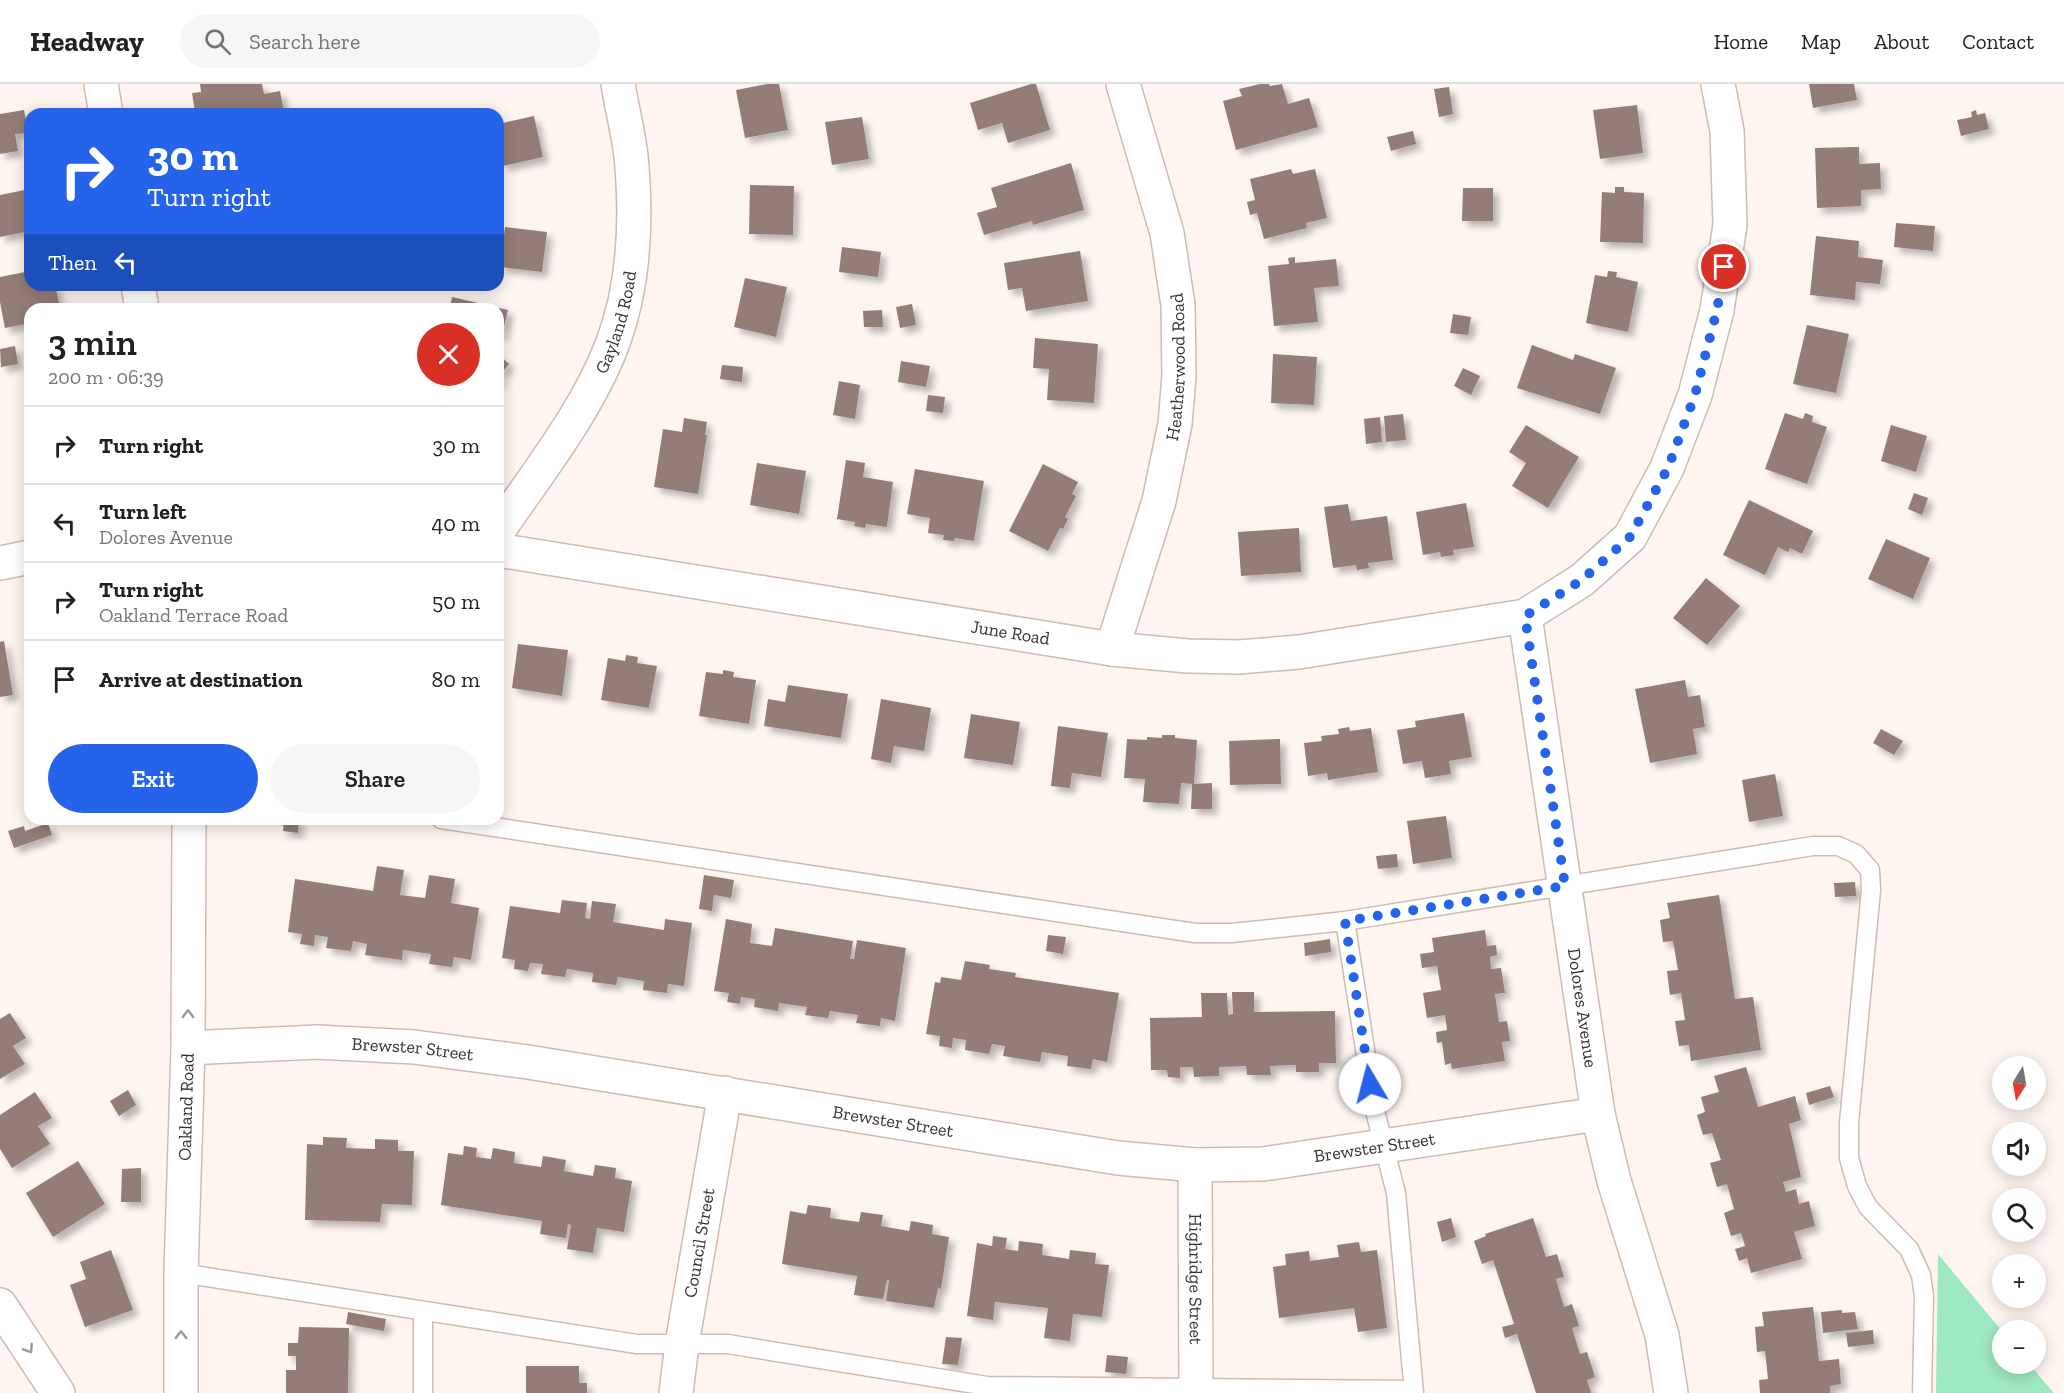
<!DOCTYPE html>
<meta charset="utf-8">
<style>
:root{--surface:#fff;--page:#f6f6f6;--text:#202124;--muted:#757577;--line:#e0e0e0;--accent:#2563eb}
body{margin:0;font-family:"Zilla Slab",serif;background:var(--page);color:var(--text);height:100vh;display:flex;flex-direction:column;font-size:22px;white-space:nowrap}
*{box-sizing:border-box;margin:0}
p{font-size:20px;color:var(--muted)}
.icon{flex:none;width:33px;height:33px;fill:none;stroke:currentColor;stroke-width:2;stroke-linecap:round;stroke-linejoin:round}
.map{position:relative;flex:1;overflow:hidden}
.drawer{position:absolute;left:24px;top:219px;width:480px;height:522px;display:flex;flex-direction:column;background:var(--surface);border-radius:18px;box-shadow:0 3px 15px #0003}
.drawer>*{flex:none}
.top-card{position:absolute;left:24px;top:24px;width:480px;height:183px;border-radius:18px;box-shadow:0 3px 15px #0003;background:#2563eb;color:#fff;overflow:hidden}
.needle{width:39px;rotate:191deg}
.controls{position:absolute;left:1992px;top:972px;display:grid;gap:12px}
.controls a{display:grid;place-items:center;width:54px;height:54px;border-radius:50%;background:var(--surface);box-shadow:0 3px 15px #0003;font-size:30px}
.pin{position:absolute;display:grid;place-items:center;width:51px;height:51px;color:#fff;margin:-26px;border:3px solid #fff;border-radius:50%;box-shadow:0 2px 6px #0007}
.me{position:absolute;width:66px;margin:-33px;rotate:352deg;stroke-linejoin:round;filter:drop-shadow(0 0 4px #0008)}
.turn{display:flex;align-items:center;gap:21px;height:126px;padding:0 24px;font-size:27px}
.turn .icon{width:78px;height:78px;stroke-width:2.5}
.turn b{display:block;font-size:42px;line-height:51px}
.then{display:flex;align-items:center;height:57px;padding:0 24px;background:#0003;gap:12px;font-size:22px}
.round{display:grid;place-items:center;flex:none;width:63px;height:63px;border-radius:32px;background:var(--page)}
.overview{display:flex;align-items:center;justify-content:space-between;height:102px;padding:0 24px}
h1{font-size:36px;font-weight:600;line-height:45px}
.button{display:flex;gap:12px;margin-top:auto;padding:12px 24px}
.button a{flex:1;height:69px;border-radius:36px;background:var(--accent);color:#fff;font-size:24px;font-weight:600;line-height:69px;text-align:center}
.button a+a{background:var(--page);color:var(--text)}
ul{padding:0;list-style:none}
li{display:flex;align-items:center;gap:18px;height:78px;padding:0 24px;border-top:2px solid var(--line)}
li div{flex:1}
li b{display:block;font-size:22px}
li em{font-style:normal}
header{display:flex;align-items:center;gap:36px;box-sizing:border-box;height:84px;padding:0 30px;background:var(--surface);border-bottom:2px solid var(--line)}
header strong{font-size:28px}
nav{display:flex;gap:33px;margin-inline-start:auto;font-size:21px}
.search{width:420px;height:54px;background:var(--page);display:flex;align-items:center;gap:15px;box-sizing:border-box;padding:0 21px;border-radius:33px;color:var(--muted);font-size:22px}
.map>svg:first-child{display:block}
.green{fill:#9fe9c2}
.building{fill:#947d76;filter:url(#shadow)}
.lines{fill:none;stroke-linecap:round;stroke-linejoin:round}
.lane-casing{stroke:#d1baaf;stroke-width:21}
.street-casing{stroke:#d1baaf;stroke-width:36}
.lane{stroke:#fff;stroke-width:18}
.street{stroke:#fff;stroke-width:33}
.oneway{stroke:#9c9896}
.route{stroke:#2563eb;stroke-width:10;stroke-dasharray:0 18}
.labels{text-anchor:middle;stroke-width:5;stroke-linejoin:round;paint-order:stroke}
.street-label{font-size:18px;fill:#3a312c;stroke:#fff}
</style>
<header>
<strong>Headway</strong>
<div class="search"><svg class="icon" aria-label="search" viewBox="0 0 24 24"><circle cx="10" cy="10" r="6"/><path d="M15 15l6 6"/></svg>Search here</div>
<nav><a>Home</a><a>Map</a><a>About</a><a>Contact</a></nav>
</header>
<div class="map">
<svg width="2064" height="1309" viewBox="0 0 2064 1309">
<defs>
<filter id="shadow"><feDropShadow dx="5.5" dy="5.5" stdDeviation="3" flood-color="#0004"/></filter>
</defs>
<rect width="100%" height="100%" fill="#fef5f0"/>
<path class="green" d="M1938 1170 2002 1247V1280H2029L2054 1309H1936Z"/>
<path class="building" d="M200 0H262L264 10 280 7 284 29 204 30 203 25 195 27 192 9 201 8Z
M767 0H779L788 46 745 54 736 6Z
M1031 0H1036L1050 46 1008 59 1002 39 978 46 970 19Z
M1260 0H1269L1270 2 1282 0 1288 20 1309 14 1318 43 1236 66 1223 17 1242 12 1239 5Z
M1809 0H1854L1857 16 1813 24Z
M1449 3 1453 30 1439 33 1434 5Z
M1637 21 1643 69 1600 75 1593 26Z
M24 26 28 49 15 50 18 67 0 70V30Z
M1976 26 1977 31 1985 29 1989 45 1961 52 1957 36 1972 33 1971 28Z
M534 32 543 73 503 82 498 59V40Z
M862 33 869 75 832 81 825 38Z
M1413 47 1416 60 1391 67 1387 53Z
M1859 63V80L1880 79 1881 105 1861 106V122L1817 124 1815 64Z
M1071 79 1084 126 1033 141 1032 137 984 151 977 129 997 123 991 104Z
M1291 85 1293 90 1315 85 1327 134 1306 139 1307 144 1264 155 1257 129 1250 131 1247 118 1255 116 1250 95Z
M750 101 794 102 793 151 749 150Z
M1615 103H1624V108L1644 109 1643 159 1600 158 1602 108 1615 109Z
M1463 104H1493V137H1462Z
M30 105V147L0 153V111Z
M1896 139 1935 142 1933 167 1894 163Z
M505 143 547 148 542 188 500 183Z
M1816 152 1859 157 1858 173 1883 176 1880 200 1856 198 1855 216 1810 211Z
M842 163 881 168 878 193 839 188Z
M1080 167 1088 217 1026 227 1022 204 1008 206 1004 179Z
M1295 173V179L1336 175 1339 202 1314 204 1318 238 1274 242 1268 182 1289 180 1288 174Z
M30 187V201H55L59 219 47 221 48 225H30V239L5 244 0 218V193Z
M1608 187 1617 188 1616 193 1638 198 1628 248 1586 239 1595 191 1607 193Z
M745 194 787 203 776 253 734 243Z
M452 213 508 226 502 251H498V225H450Z
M912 220 916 241 900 244 896 223Z
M882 226 883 243H864L863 227Z
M1453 230 1471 233 1468 251 1450 249Z
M1807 241 1849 250 1836 309 1793 300Z
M1035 254 1098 260 1094 319 1047 316 1049 285 1033 284Z
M1532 261 1573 276 1575 270 1616 284 1600 330 1517 304Z
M15 262 18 280 1 283 0 265Z
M498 270 509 280 499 292 503 296 498 301Z
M1273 270 1317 273 1314 321 1271 319Z
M901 277 930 282 926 303 898 298Z
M722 281 743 283 742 298 720 295Z
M1463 284 1480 292 1471 311 1454 302Z
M839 297 860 301 855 335 833 331Z
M928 311 945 313 943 329 926 327Z
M1785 329 1803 335 1805 329 1813 332 1812 338 1827 343 1807 400 1765 385Z
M1403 330 1406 356 1386 358 1384 332Z
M1380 333 1382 358 1366 360 1364 335Z
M684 334 707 338 705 351H707L698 410 654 403 663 345 682 348Z
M1526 341 1579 373 1548 424 1512 402 1526 379 1509 368Z
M1891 341 1927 352 1916 388 1881 377Z
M846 376 865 379 863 393 893 398 887 443 866 440 865 444 854 442 855 438 837 435Z
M757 379 806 387 799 430 750 421Z
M1043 380 1078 398 1072 410 1076 412 1065 433 1068 435 1063 445 1060 444 1048 467 1009 447Z
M915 385 984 397 974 457 955 454 954 457 943 456 944 451 928 449 930 434 907 430Z
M1914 409 1928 414 1922 431 1908 425Z
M1749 416 1813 447 1802 470 1790 464 1788 468 1778 463 1765 491 1723 471Z
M1466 419 1474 463 1453 466 1454 471 1441 473 1440 468 1423 471 1416 428Z
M1348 420 1351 437 1387 432 1393 476 1368 479 1369 484 1357 486 1356 481 1333 484 1324 423Z
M1299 444 1301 488 1241 492 1238 448Z
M1886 455 1930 474 1913 515 1868 495Z
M1706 494 1740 522 1707 561 1673 534Z
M4 557 13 611 0 613V558Z
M518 560 568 566 562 612 512 604Z
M626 571 638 573 637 579 657 582 649 624 601 616 608 574 625 577Z
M723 586 734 588 733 593 756 596 749 640 699 632 706 588 723 590Z
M1685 596 1688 613 1700 611 1705 643 1693 645 1697 670 1650 679 1635 605Z
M788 601 848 610 841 654 764 642 768 615 785 618Z
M881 615 931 624 924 667 894 662 891 679 871 675Z
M1464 629 1472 673 1449 677 1451 690 1425 694 1422 677 1403 680 1397 646 1416 643 1415 637Z
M971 630 1020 638 1013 681 964 674Z
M1058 642 1108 649 1101 693 1072 689 1070 704 1051 702Z
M1349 643 1350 647 1371 644 1378 688 1328 696 1327 689 1308 692 1304 659 1322 657 1321 652 1339 650 1338 645Z
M1881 645 1903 657 1894 671 1873 659Z
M1162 651H1175V654L1197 656 1194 700 1181 699 1179 720 1143 718 1145 695 1124 694 1127 655 1147 656V653L1162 654Z
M1280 655 1281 700 1230 701 1229 657Z
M1775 690 1783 732 1749 738 1742 696Z
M1212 699V725H1191L1192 700Z
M1446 732 1452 774 1413 780 1407 737Z
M284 735H299L298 749 283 747Z
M48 739 52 751 14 764 8 747 24 742 25 747Z
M1397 770 1398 783 1378 785 1376 772Z
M377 782 404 786 400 811 425 814 429 791 455 795 451 819 479 824 471 876 454 873 452 883 429 880 431 870 403 866 402 876 365 871 367 860 353 857 351 867 326 864 328 853 315 851 314 862 300 860 302 850 288 848 295 795 373 807Z
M704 791 734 796 731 814 714 811 712 827 699 825Z
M1855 798 1856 812 1835 813 1834 799Z
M1719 811 1735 915 1753 913 1761 966 1691 977 1689 961 1679 962 1675 937 1685 936 1681 909 1670 911 1667 887 1678 886 1673 857 1663 858 1660 836 1670 834 1667 819Z
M562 816 587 819 585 834 590 835 592 817 616 820 613 838 664 846 665 835 692 839 684 902 668 900 667 909 643 906 644 897 618 893 616 901 592 898 593 889 567 885 565 893 541 890 543 880 530 879 528 887 514 885 515 876 502 874 510 822 560 829Z
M726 835 752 840 750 859 772 862 775 844 853 857 850 875H854L857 856 906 864 895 937 881 934 880 942 856 939 858 931 830 927 828 934 805 931 807 923 779 919 778 927 754 923 755 915 741 913 740 920 727 918 729 909 714 907Z
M1485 846 1487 862 1496 861 1497 871 1490 873 1491 885 1501 884 1505 909 1495 910 1499 938 1507 937 1510 957 1502 958 1505 977 1452 985 1451 979 1445 981 1442 958 1437 959 1436 948 1447 946 1445 931 1427 934 1423 909 1441 906 1437 882 1422 884 1420 870 1434 868 1432 854Z
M1048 851 1066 853 1063 870 1046 867Z
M1330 855 1331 868 1305 872 1304 859Z
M965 877 990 881 989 885 1016 889 1015 893 1119 909 1107 978 1093 975 1091 985 1067 982 1068 972 1042 968 1040 978 1003 972 1005 962 992 960 989 970 965 966 966 956 953 954 952 964 939 962 940 952 926 950 935 898 940 899 941 893 961 896Z
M1232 908H1254V928L1335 927 1336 979H1319V988H1296V981L1270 982 1271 991H1247L1246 982 1219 983V992L1194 993 1193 983H1180V994L1168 993 1167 986H1151L1150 934 1202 933 1201 909H1227L1228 931 1233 930Z
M10 929 26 954 13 962 25 980 0 995V935Z
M1746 983 1758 1023 1795 1012 1801 1036 1789 1040 1801 1093 1783 1098 1786 1108 1796 1105 1799 1120 1809 1117 1815 1142 1794 1148 1802 1175 1751 1189 1747 1174 1739 1177 1735 1165 1745 1162 1741 1149 1731 1152 1724 1129 1734 1125 1727 1100 1717 1103 1710 1079 1721 1076 1712 1049 1703 1051 1697 1031 1705 1028 1701 1013 1719 1008 1714 992Z
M1830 1002 1834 1013 1809 1021 1806 1009Z
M128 1006 136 1021 119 1032 110 1017Z
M35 1008 52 1034 38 1042 50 1060 12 1084 0 1065V1031Z
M323 1053 347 1054 346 1064 375 1065V1055L398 1056V1067H414L412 1121 382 1120 380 1138 305 1136 307 1060 323 1061Z
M464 1062 477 1064 476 1073 491 1075 493 1064 515 1068 514 1079 541 1083 543 1072 566 1076 564 1087 593 1092 595 1081 616 1084 615 1094 632 1097 624 1148 597 1144 593 1169 567 1165 571 1141 568 1140 566 1154 540 1150 542 1137 441 1121 448 1069 463 1071Z
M78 1077 105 1120 53 1153 26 1109Z
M141 1084V1118H121L122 1085Z
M808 1121 831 1124 830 1134 859 1138 861 1128 883 1131 881 1142 909 1147 911 1137 933 1141 932 1150 949 1153 941 1205 938 1204 934 1224 886 1217 889 1196H887L883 1215 854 1211 857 1192 782 1180 790 1127 806 1130Z
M1451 1134 1456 1153 1442 1158 1437 1138Z
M1533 1134 1546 1173 1557 1170 1564 1193 1556 1195 1564 1223 1572 1220 1579 1242 1572 1244 1580 1270 1587 1268 1595 1293 1587 1296 1591 1309H1536L1517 1250 1505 1254 1502 1243 1514 1240 1493 1176 1482 1180 1474 1157 1486 1152 1485 1150Z
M993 1152 1007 1154 1005 1165 1018 1167 1019 1157 1043 1160 1042 1171 1069 1175 1070 1166 1096 1169 1095 1180 1109 1181 1102 1233 1073 1230 1070 1257 1044 1254 1048 1224 995 1218 993 1236 967 1232 977 1159 992 1162Z
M1359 1158 1361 1168 1377 1166 1387 1244 1358 1248 1354 1224 1279 1234 1273 1183 1286 1181 1285 1170 1309 1167 1310 1177 1339 1173 1337 1161Z
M111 1166 133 1226 85 1243 70 1201 86 1195 80 1178Z
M1813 1223 1819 1277 1839 1275 1841 1300 1830 1302V1309H1760L1759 1296 1768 1295 1765 1267 1757 1268 1755 1243 1764 1242 1762 1228Z
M1842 1226V1229L1855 1228 1858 1245 1823 1249 1821 1228Z
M348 1228 386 1235 384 1247 346 1240Z
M299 1243 349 1244 348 1309H286V1286H296V1272H288V1259H298Z
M1873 1246 1874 1260 1848 1263 1846 1249Z
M946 1253 962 1254 958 1281 942 1280Z
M1107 1271 1128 1273 1126 1290 1105 1288Z
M526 1282H579V1299H587V1309H526Z"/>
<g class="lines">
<defs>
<path id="lane" d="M441 735 1195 849H1232L1345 837 1813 762H1838L1856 770 1870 786 1871 806 1849 1039V1074L1857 1102 1868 1123 1909 1165 1921 1191 1924 1212 1922 1309
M1345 837 1374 1023 1396 1109 1414 1309
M181 1189 637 1260H728L987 1302 1414 1306
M423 1227V1309"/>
<g id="street">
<path d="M101 0 106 30"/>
<path d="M138 201 142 225"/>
<path id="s1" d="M498 447C538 388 587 327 612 261 635 201 637 134 631 72 628 48 622 24 618 0"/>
<path id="s2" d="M498 466 1112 565 1188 572 1239 573 1299 568 1525 532 1582 496 1630 453 1667 384 1695 311 1717 226 1730 141 1727 47 1718 0"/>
<path d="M0 479 30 473"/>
<path id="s3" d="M1525 532 1598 1030 1614 1097 1662 1251 1671 1309"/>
<path id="s4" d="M1112 565 1159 417 1175 340 1179 292 1178 221 1167 149 1123 0"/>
<path id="s5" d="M188 964 317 958 414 963 528 978 1118 1074 1195 1081 1263 1080 1598 1030"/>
<path id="s6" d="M1195 1081 1196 1309"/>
<path d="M0 1221 58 1309"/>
<path id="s7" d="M181 1309V1189L188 964 189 735"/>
<path id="s8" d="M676 1309 682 1260 725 1009"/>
</g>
</defs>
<use href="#lane" class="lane-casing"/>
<use href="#street" class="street-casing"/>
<use href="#lane" class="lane"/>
<use href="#street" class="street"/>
</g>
<defs><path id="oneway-chevron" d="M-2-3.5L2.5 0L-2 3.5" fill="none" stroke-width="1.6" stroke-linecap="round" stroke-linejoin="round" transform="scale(1.5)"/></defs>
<g class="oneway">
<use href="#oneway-chevron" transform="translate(188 930) rotate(-90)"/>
<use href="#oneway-chevron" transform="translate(181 1251) rotate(-90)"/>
<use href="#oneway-chevron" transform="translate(29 1265) rotate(57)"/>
</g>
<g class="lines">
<path class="route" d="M1370 1000 1345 837 1565 802 1525 532 1582 496 1630 453 1668 384 1695 311 1717 226 1724 183"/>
</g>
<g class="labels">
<g class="street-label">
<text dy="6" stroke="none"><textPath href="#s1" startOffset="242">Gayland Road</textPath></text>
<text dy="6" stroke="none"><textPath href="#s4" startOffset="291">Heatherwood Road</textPath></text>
<text dy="6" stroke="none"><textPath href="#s2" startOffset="519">June Road</textPath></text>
<text dy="6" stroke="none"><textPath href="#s3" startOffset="396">Dolores Avenue</textPath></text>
<text dy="6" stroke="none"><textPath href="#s5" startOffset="225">Brewster Street</textPath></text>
<text dy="6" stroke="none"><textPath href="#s7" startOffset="286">Oakland Road</textPath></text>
<text dy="6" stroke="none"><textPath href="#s5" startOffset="711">Brewster Street</textPath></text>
<text dy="6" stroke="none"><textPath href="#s5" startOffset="1197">Brewster Street</textPath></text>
<text dy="6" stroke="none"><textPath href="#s8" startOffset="152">Council Street</textPath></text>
<text dy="6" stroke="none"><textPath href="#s6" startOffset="114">Highridge Street</textPath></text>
</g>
</g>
</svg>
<div class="controls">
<a><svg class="needle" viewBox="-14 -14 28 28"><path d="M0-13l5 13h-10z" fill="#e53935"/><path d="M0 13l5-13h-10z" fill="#757577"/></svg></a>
<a><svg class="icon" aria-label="sound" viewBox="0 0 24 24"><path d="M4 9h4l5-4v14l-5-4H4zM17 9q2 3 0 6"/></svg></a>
<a><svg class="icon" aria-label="search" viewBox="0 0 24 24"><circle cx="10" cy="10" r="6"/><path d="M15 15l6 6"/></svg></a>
<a>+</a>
<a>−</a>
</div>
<div class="pin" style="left:1724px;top:183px;background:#d93025"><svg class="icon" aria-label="arrive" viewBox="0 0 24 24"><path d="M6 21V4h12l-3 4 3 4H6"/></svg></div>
<svg class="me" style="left:1370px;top:1000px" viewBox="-20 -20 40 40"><circle r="19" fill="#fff"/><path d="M0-13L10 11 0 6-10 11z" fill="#2563eb"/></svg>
<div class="top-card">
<div class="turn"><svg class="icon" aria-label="right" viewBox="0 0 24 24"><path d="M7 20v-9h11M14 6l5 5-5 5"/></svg><div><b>30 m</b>Turn right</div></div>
<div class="then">Then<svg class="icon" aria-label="left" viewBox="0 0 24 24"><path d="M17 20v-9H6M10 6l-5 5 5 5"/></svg></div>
</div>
<section class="drawer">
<div class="overview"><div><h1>3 min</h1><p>200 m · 06:39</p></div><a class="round" style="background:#d93025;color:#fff"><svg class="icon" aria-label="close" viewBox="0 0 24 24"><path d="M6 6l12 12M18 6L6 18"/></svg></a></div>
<ul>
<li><svg class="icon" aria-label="right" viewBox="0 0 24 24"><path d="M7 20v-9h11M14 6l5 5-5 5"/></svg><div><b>Turn right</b></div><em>30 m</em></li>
<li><svg class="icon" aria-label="left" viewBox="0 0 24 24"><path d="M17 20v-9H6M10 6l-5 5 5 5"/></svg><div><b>Turn left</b><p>Dolores Avenue</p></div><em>40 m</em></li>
<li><svg class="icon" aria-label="right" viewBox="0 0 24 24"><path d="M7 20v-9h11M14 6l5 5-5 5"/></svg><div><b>Turn right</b><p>Oakland Terrace Road</p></div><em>50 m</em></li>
<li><svg class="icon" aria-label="arrive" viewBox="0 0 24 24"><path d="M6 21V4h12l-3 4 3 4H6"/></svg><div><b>Arrive at destination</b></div><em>80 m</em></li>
</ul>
<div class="button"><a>Exit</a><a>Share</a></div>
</section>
</div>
